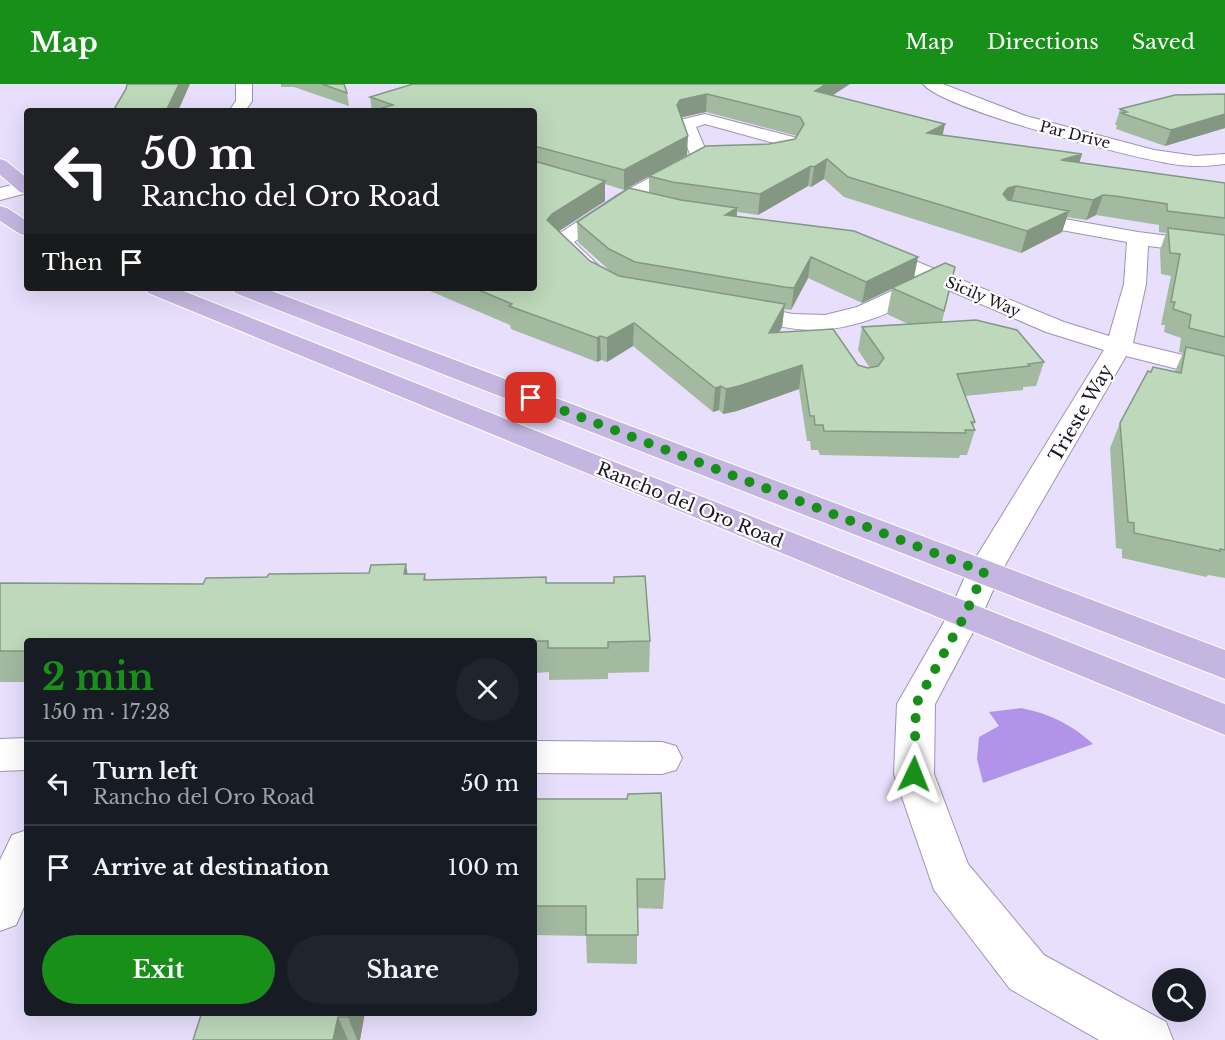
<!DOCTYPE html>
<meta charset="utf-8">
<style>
:root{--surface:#171b24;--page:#20242c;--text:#f1f3f6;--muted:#9ea1a6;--line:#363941;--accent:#188f19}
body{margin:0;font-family:"Libre Baskerville",serif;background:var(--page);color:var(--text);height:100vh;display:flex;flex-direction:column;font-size:22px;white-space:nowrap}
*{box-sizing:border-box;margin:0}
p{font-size:20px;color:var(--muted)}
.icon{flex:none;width:33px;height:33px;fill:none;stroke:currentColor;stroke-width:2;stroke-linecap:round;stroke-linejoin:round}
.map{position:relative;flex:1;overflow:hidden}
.panel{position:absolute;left:24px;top:554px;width:513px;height:378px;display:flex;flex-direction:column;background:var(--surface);border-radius:6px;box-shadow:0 6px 24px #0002}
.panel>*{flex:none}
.banner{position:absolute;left:24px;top:24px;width:513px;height:183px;border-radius:6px;box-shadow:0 6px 24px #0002;background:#202124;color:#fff;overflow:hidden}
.controls{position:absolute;left:1152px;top:884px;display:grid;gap:12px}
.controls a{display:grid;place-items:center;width:54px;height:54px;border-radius:50%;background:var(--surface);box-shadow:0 6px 24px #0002;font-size:30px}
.pin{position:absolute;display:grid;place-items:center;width:51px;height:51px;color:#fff;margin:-26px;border-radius:12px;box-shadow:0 3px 9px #0006}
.me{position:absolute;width:66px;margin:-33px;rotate:2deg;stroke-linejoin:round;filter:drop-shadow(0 0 4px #0008)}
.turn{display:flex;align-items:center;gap:21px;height:126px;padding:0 18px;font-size:27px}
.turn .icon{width:78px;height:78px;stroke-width:2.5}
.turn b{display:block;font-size:42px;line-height:51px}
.then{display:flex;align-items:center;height:57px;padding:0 18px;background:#0003;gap:12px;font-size:22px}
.round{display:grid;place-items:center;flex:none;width:63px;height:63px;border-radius:32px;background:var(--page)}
.overview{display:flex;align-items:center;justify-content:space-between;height:102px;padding:0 18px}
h1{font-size:36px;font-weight:700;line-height:45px;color:var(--accent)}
.cta{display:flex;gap:12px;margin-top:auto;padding:12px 18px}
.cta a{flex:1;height:69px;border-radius:36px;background:var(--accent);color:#fff;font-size:24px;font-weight:700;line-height:69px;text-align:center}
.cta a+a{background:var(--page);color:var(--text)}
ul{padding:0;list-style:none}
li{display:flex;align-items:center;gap:18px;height:84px;padding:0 18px;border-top:2px solid var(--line)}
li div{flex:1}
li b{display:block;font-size:22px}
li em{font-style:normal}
header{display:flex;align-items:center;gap:36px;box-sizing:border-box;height:84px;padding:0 30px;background:var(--accent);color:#fff}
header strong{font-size:28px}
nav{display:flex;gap:33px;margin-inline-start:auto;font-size:21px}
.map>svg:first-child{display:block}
.water{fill:#b193ea}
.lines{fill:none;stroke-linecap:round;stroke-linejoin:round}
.minor-casing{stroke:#9d93b4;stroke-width:2}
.major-casing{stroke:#fff;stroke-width:2}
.minor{fill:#fff;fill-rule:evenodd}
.major{fill:#c4b6e0;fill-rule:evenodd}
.wall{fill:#a3baa1;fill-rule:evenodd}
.shaded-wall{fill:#849783}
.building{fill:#bdd8bb;stroke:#849783;stroke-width:1.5}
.route{stroke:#188f19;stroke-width:10;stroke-dasharray:0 18}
.labels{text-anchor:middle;stroke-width:4.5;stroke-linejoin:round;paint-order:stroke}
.far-street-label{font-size:15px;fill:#1a1623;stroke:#fff}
.street-label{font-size:18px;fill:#1a1623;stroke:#fff}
</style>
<header>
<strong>Map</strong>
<nav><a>Map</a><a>Directions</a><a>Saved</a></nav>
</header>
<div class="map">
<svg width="1225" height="956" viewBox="0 0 1225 956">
<rect width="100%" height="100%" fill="#e7dffc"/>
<path class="water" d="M1021 624C1050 630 1071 640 1093 660L983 699 977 675 979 653 999 642 989 628Z"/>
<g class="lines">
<defs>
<path id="minor" d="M236 0H252V17L245 27H229L236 17Z
M923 0H943L1026 32 1154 66 1196 72 1225 70V80C1210 82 1195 83 1179 81 1139 76 944 26 923 0Z
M705 30 797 54 800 58 792 72 760 77 754 76 751 72 754 68 779 64 781 61 705 40 696 43 709 74 706 78H696L694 84 630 120 574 158 601 184 598 189C579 193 566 174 554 161L550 157 554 153 616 112 682 76 692 75 678 40 680 36Z
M27 97V109L0 116V104Z
M1019 127 1138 148 1225 159V171L1148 162 1146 200 1133 259 1225 281V297L1126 272 1001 488 982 531 935 620 934 690 968 780 1044 871 1166 938 1173 956H1099L1010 905 934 806 894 690 897 620 948 531 967 488 1104 266 1046 248 939 202C904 224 858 245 817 246 788 246 757 238 730 231L726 226 730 221 738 219 793 230 825 231 857 223 920 194 905 188 902 183 905 178 913 176 1064 238 1109 252 1124 200 1127 158 1012 137 1009 133 1012 129Z
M27 654V686L0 687V655Z
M534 657 662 658 676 662 682 674 676 686 662 690 534 689Z
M27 746V816L16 841 0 847V776L12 751Z"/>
<path id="major" d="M0 75 6 77 27 94V110L20 108 0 91Z
M0 122 7 124 27 137V152L20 150 0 137Z
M145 204H176L1225 620V651L148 209Z
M232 204H264L1225 566V595L235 209Z"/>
</defs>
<use href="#minor" class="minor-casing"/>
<use href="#major" class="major-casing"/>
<use href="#minor" class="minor"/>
<use href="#major" class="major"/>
</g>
<path class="wall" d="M281 0H344L347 9 349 22 294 3H281Z
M413 0 832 12 943 51 1082 70 1079 79 1225 99V494L1208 491 1206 493 1122 474V465L1116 464 1110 364 1120 339 1151 288 1175 287 1183 269 1179 268 1181 254 1164 248 1165 241H1161L1171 192 1161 190 1160 166 1166 149 1159 148V141L1096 131 1086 136 1067 133 1062 148 1021 169 844 113 824 95 811 103 808 102 758 131 737 128V133L914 194 955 183 942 238 1044 278 1036 302 1023 303V306L965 312 975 338 973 343 975 346 967 371H960L959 374 820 371 818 366H811L810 357H807L799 305 737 327 723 330 719 326 713 328 633 262 607 278 601 276 597 278 511 245 510 241 423 204H534V27H372L370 13ZM706 28 797 52 795 55 769 60 649 92V109L577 138 578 158 609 186 621 192 590 177 559 147 605 117V100L624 106 687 71 681 33ZM808 194 862 219 892 205 887 230 908 240 862 243 858 266 870 284H868L858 281 779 248 782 243 784 225 791 226Z
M1225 10V44L1165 62 1116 45 1117 41H1115L1120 25Z
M407 490H425L426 496 546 499H614L650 557 649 588 608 589V595L549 596V588L534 589V556H27V598H0V499L203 500 267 493Z
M534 715 665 795 663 825 637 824V880L587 879 586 852 534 851Z
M202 928H365L360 956H193Z"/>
<path class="shaded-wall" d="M179 0H190L178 27H166Z
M826 0H850L812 25 815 7Z
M707 10 706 28 679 34 677 21 680 16Z
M1225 30V44L1165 62 1171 46Z
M945 40 941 59 927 49Z
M688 52 687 71 624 106V86Z
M1082 70 1076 89 1061 76Z
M827 75 824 95 811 103 814 83Z
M811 82 808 102 758 131 760 110Z
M605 97V117L553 151 547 136 552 130Z
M1016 102 1010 123 1003 110 1008 104Z
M1103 111 1096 131 1086 136 1093 116Z
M737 124 736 144 725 131Z
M1069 127 1062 148 1021 169 1027 147Z
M811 173 808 194 791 226 794 204Z
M918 173 914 194 862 219 866 198Z
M785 220 782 243 766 272 769 249Z
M634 239 633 262 607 278V254Z
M600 252 601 276 597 278V254Z
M802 281 799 305 737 327 723 330 726 305Z
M721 302 719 326 713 328 715 304Z
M406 480 411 511 404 490Z
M349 928H365L360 956H357L348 933Z
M338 933 348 956H333Z"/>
<path class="building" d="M127 0H179L166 27H113L126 5Z
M322 0H344L347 9Z
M413 0H826L815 7 945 40 927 49 1082 70 1061 76 1225 99V134L1167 127V120L1115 112 1103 111 1093 116 1016 102 1008 104 1003 110 1008 116 1069 127 1027 147 848 93 827 75 814 83 811 82 760 110 672 98 649 92 706 62 769 60 795 55 804 40 800 33 707 10 680 16 677 21 688 52 624 86 534 62V27H372L393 21 370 13Z
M1225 10V30L1171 46 1121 29 1127 28 1120 25 1175 11Z
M534 77 605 97 552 130 547 136 590 177 619 192 785 220 769 249 833 245 858 281 868 284 878 282 884 274 862 243 976 236 1017 246 1044 278 1028 280 1030 282 957 290 975 338H971L975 346H965L966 349 824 347 823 341H815L814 332H810L802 281 739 302 726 305 721 302 715 304 634 239 607 254 600 252 597 254 509 222 512 220 474 204H534Z
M629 104 681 116 737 124 725 131 854 147 918 173 866 198 811 173 794 204 784 203 635 178 609 165 577 138Z
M1168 144 1225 151V253L1189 244 1191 231 1173 225 1175 218H1171L1180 170 1170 169Z
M945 179 955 183 944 227 892 204Z
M1186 263 1225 272V466L1220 465V467L1134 449V439L1128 438 1120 339 1148 287 1151 288 1153 283 1181 289Z
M406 480 404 490H425L424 496 546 493V499H614V493L645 492 650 557 608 558V564H548V557H534V556H27V567H0V499L203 500 206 494 267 493 269 490 369 489 371 481Z
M661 709 665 795H637L638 851H586V822H534V715H627L628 710Z
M202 928H349L348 933H338L333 956H193Z"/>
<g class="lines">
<path class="route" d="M531 314 984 488 965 531 916 620 914 690"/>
</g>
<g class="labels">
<g class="far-street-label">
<text transform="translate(1075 51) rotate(14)" y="5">Par Drive</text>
<text transform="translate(983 213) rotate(23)" y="5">Sicily Way</text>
</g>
<g class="street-label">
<text transform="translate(1081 329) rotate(-60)" y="6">Trieste Way</text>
<text transform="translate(690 421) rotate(22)" y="6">Rancho del Oro Road</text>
</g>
</g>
</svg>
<div class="controls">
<a><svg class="icon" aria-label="search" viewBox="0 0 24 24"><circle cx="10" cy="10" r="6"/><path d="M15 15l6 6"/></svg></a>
</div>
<div class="pin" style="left:531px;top:314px;background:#d93025"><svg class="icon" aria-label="arrive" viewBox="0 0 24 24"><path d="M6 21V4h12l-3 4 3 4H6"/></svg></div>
<svg class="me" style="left:914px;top:690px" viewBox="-20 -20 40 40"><path d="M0-17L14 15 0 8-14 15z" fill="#188f19" stroke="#fff" stroke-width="4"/></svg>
<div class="banner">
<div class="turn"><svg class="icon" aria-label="left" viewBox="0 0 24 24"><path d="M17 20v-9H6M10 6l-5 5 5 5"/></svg><div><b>50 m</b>Rancho del Oro Road</div></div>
<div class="then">Then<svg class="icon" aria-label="arrive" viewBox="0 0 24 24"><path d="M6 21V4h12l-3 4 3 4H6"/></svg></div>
</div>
<section class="panel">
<div class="overview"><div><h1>2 min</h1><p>150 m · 17:28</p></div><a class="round"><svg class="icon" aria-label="close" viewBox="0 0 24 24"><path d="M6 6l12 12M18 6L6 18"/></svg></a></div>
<ul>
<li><svg class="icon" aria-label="left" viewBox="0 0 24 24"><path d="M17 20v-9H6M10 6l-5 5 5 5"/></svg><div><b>Turn left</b><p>Rancho del Oro Road</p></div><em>50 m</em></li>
<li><svg class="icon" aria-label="arrive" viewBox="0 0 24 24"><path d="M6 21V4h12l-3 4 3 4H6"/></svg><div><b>Arrive at destination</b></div><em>100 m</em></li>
</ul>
<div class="cta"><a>Exit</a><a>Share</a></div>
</section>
</div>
